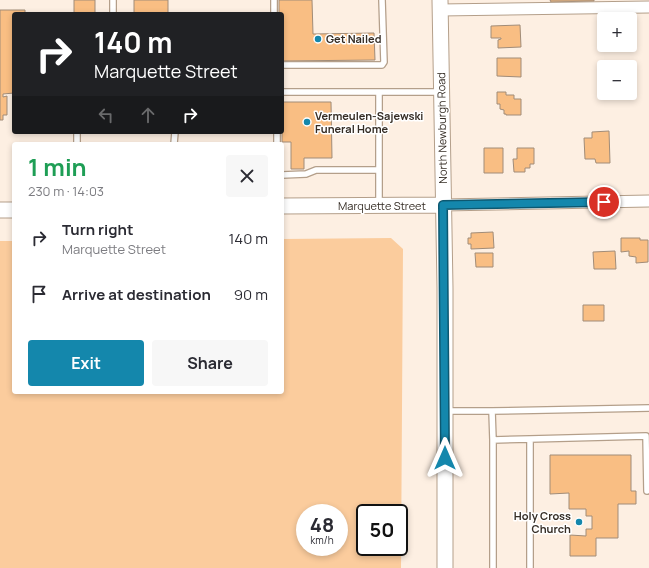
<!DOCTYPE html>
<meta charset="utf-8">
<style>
:root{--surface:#fff;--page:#f7f7f7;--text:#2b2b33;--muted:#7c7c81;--accent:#1487ac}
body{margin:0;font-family:Manrope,sans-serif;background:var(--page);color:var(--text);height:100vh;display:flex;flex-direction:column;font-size:15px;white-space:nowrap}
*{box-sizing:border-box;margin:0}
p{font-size:13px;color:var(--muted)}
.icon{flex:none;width:22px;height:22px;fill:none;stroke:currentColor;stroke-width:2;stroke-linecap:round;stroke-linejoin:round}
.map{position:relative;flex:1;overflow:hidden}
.panel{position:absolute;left:12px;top:142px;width:272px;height:252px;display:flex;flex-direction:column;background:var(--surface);border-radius:4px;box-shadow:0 2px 6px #0003}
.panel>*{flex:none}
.banner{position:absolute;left:12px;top:12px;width:272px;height:122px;border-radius:4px;box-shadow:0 2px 6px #0003;background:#202124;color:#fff;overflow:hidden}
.buttons{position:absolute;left:597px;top:12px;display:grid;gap:8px}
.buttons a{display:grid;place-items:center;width:40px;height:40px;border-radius:4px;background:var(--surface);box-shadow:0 2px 6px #0003;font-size:20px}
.speed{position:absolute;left:296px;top:504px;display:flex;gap:8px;font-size:20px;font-weight:700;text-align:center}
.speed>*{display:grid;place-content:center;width:52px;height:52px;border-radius:50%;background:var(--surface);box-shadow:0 2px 6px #0003;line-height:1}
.speed small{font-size:10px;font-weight:400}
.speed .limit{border:2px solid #111;border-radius:6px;background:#fff;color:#111}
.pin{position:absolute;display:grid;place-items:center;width:34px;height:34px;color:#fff;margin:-17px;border:2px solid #fff;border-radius:50%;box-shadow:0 1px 4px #0007}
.me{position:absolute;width:44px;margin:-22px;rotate:0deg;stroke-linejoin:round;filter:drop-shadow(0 0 3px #0008)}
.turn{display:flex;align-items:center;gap:14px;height:84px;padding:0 16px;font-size:18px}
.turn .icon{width:52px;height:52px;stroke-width:2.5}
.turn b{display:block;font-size:28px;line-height:34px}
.lanes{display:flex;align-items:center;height:38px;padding:0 16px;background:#0003;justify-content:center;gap:20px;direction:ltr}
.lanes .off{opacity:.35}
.round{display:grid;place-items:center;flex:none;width:42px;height:42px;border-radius:4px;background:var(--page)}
.overview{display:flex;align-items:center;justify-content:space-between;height:68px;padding:0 16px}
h1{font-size:24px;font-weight:700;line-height:30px;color:#1e9e55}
.primary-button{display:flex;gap:8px;margin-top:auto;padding:8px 16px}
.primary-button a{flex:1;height:46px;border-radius:4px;background:var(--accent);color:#fff;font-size:16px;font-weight:700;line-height:46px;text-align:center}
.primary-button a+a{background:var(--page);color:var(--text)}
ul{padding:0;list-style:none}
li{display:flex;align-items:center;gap:12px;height:56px;padding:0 16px}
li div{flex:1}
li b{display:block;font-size:15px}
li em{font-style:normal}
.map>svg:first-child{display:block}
.green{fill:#fbcc9d;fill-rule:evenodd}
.building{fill:#f9be83;stroke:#a18c78}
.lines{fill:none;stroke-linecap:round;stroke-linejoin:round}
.lane-casing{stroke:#b49f8a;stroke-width:8}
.street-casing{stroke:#b49f8a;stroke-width:13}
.secondary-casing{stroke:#b49f8a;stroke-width:17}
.lane{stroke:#fff;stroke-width:5.5}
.street{stroke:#fff;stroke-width:11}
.secondary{stroke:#fff;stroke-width:15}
.route-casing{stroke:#0d5870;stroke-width:10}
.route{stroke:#1487ac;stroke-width:7}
.poi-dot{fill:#1487ac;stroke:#fff;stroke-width:1.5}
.labels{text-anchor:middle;stroke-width:3;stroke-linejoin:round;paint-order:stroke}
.poi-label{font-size:11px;font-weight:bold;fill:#352d25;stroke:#fff;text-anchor:start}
.street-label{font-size:11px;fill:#352d25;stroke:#fff}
</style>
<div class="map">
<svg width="649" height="568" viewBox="0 0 649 568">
<rect width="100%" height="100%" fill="#fdefe2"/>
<path class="green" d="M391 238 403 249 401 568H0V241H14V392H282V239ZM305 513H339V547H305ZM365 513H399V547H365Z"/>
<path class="building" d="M74 0H95V14H74Z
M134 0H168V14H134Z
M279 0H312L313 34 374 33 375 60 282 61V14H279Z
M550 0H594V1L551 2Z
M0 10H25V14H14V93L3 94V97L7 96V115H3V120H0Z
M520 25 521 47 498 48V40L501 39V38H491V26Z
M497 58H521V77L497 76Z
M497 92H506V95H514V99H521V115H506V114H504V110L500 109V104H497Z
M282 102H331L332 158H304V169H291V142H282Z
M609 131 610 163H596L595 159H585L584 138H592V132Z
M484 148H503V173H484Z
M517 148H534V164H530V168H525V172H514L513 159H517Z
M493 232 494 248 471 249V244H468V238H471V233Z
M621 238H640V240H648V262L636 263V257L629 256V251L621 252Z
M615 251 616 269H594L593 252Z
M475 253H493V267H476Z
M583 305H604V321H583Z
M550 455H631V491H636V504H618V538H596V556H570V535L586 536V529H592V516H586V509H569V493L550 494Z"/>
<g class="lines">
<defs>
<path id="lane" d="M113 0V14
M274 0V14
M282 65H382L384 62 382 0
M282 92H441
M379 92V205
M77 132V144
M277 132V144
M174 144 175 132
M282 175 306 174 316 170H379
M447 411H492L493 440 530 439
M492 411 649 408
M493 440V568
M530 568V439L646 436 647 491"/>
<path id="street" d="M440 10 649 7
M443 205 649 201"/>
<path id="secondary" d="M440 0 445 288V568
M282 206 443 205
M0 210H14"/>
</defs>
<use href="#lane" class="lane-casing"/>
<use href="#street" class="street-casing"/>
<use href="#secondary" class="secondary-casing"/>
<use href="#lane" class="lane"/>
<use href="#street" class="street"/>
<use href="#secondary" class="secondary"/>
</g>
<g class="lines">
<defs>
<path id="route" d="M445 458 443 205 604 202"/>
</defs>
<use href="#route" class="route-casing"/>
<use href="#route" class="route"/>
</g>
<g class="poi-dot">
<circle cx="318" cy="39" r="4"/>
<circle cx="307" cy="122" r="4"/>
<circle cx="579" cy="522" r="4"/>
</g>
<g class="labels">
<g class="poi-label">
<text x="326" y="43">Get Nailed</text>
<text x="315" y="120">Vermeulen-Sajewski<tspan x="315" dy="13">Funeral Home</tspan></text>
<text x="571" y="520" text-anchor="end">Holy Cross<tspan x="571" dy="13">Church</tspan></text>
</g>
<g class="street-label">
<text transform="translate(442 128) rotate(-91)" y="4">North Newburgh Road</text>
<text x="382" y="210">Marquette Street</text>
</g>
</g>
</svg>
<div class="buttons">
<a>+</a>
<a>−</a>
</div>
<div class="speed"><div>48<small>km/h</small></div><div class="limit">50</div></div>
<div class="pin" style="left:604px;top:202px;background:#d93025"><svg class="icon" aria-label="arrive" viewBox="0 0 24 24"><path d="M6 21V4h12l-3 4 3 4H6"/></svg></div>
<svg class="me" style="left:445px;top:458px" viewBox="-20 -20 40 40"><path d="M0-17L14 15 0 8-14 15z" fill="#1487ac" stroke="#fff" stroke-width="4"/></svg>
<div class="banner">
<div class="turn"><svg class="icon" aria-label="right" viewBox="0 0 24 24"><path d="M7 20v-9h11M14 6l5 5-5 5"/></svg><div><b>140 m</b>Marquette Street</div></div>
<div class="lanes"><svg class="icon off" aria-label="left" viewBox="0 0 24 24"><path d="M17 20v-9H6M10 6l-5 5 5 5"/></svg><svg class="icon off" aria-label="ahead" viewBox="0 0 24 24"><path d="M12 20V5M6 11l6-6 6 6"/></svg><svg class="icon" aria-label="right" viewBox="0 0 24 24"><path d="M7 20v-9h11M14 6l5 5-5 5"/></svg></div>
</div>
<section class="panel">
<div class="overview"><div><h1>1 min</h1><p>230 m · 14:03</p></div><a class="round"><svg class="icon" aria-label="close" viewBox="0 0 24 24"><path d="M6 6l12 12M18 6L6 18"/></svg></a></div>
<ul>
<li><svg class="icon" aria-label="right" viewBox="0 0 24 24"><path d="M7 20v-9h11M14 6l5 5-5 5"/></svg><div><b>Turn right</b><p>Marquette Street</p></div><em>140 m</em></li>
<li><svg class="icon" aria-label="arrive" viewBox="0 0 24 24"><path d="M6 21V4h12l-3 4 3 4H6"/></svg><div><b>Arrive at destination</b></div><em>90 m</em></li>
</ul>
<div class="primary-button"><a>Exit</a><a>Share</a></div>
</section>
</div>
